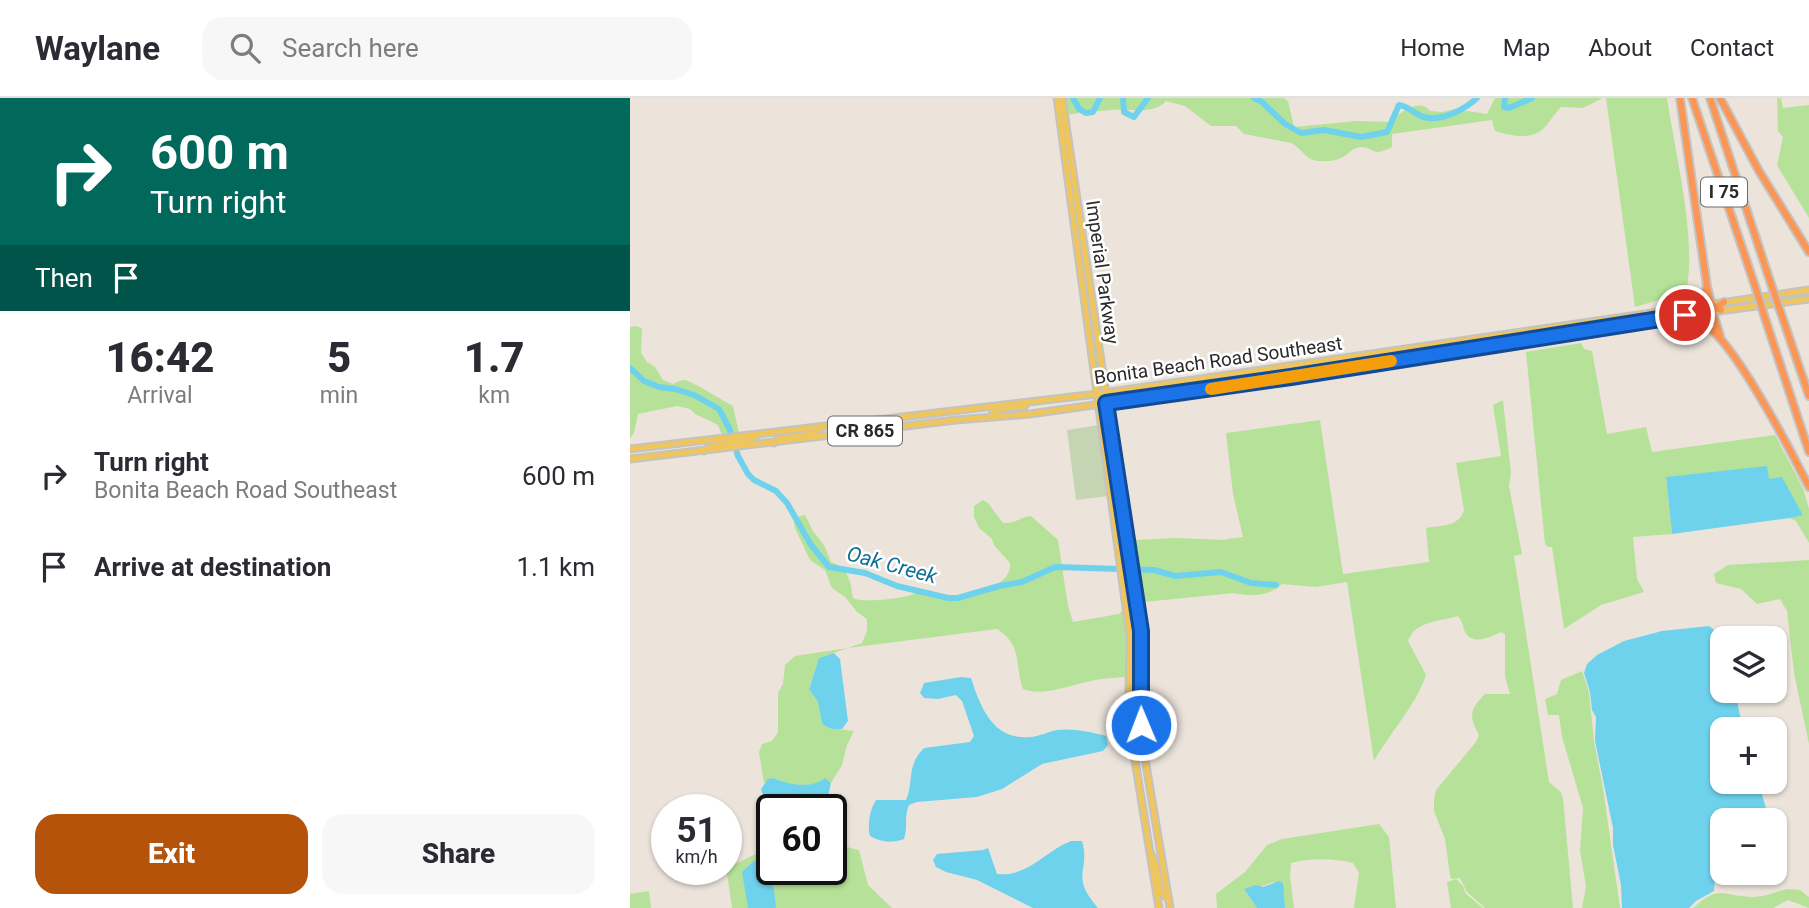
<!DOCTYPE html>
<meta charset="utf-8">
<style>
:root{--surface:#fff;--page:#f7f7f7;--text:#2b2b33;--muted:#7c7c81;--line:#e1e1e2;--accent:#b45309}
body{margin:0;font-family:Roboto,sans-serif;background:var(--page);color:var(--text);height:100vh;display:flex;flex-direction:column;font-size:26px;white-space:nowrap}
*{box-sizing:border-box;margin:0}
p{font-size:23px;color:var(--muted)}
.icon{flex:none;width:38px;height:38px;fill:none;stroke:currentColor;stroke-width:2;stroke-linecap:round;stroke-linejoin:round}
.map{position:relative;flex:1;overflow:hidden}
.drawer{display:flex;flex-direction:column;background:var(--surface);width:630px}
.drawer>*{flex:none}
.hud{background:#00695c;color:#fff;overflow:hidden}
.controls{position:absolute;left:1080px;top:528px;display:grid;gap:14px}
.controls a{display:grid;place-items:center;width:77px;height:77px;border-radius:14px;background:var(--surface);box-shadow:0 2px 5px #0004;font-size:35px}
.speed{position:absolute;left:21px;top:696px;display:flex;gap:14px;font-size:35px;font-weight:700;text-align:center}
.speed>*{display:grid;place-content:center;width:91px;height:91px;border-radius:50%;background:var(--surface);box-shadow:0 2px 5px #0004;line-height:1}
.speed small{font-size:18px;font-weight:400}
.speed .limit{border:4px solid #111;border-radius:10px;background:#fff;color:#111}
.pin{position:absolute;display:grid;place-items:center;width:60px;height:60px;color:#fff;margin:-30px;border:4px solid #fff;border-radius:50%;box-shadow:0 2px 7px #0007}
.me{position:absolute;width:77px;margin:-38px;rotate:359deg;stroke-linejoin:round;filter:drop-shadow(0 0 5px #0008)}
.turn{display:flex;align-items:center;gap:24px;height:147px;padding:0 35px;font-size:32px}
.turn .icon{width:91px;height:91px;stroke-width:2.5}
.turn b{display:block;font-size:49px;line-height:60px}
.then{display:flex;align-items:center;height:66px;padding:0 35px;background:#0003;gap:14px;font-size:26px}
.eta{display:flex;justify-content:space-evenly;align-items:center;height:119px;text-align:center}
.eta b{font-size:42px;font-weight:800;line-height:49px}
.cta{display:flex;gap:14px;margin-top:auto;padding:14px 35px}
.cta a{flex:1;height:80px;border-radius:21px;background:var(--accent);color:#fff;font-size:28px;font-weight:800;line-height:80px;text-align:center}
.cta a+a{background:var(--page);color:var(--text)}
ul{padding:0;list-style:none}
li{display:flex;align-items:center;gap:21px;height:91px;padding:0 35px}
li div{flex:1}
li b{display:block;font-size:26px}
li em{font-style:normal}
header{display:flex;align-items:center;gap:42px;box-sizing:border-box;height:98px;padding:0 35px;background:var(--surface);border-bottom:2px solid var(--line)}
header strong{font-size:33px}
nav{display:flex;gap:38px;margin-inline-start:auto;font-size:24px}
.search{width:490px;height:63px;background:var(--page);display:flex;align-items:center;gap:18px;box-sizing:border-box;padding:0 24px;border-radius:21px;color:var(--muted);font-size:26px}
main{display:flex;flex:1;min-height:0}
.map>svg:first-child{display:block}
.green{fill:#b5e298}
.cemetery{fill:#c5d5b3}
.water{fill:#6fd2ed}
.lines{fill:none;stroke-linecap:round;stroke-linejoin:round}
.river{stroke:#6fd2ed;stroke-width:6}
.primary-casing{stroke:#c3c3c3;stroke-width:9}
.motorway-casing{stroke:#c3c3c3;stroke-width:10}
.primary{stroke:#efc55d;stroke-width:5}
.motorway{stroke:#fd9555;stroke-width:6}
.motorway-bridge-casing{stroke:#c3c3c3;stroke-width:10;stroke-linecap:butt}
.motorway-bridge{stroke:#fd9555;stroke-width:6}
.route-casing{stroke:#114b97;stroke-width:18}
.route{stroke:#1a73e8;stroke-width:12}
.slow{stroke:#f59e0b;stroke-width:12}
.labels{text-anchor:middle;stroke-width:5;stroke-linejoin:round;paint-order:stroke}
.shield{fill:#fff;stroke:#6a6a6a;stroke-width:2}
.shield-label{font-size:18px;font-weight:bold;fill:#2a2a2a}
.street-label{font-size:19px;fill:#2a2a2a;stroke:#fff}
.water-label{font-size:21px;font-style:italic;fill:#0e7099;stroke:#fff}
</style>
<header>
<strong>Waylane</strong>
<div class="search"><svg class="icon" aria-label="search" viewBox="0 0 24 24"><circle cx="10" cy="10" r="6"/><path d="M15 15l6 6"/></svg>Search here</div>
<nav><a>Home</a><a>Map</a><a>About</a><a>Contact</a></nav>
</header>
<main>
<section class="drawer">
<div class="hud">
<div class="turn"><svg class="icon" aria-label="right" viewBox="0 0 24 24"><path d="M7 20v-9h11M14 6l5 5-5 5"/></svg><div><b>600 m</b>Turn right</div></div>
<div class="then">Then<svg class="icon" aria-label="arrive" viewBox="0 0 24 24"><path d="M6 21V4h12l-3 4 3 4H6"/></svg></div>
</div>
<div class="eta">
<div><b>16:42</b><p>Arrival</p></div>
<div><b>5</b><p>min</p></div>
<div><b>1.7</b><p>km</p></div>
</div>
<ul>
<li><svg class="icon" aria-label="right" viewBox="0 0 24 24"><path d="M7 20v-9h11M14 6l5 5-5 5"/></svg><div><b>Turn right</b><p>Bonita Beach Road Southeast</p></div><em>600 m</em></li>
<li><svg class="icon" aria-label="arrive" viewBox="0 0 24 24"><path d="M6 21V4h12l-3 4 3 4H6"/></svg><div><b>Arrive at destination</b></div><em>1.1 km</em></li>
</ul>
<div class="cta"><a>Exit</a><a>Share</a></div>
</section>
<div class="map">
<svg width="1179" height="810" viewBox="0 0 1179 810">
<rect width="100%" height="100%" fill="#ece4db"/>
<path class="green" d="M434 0H654L658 3 664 29 727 23 761 24C771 13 790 0 800 13L812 14 824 11 857 16 865 0H973L953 10 931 9C925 15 921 22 916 28 903 43 881 38 865 33L862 22 762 36V49C741 60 745 49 730 49 721 50 718 57 711 60 704 64 690 64 683 62 673 58 670 49 661 45L614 36 606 28H581L555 8 536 3C523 18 498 10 482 12 466 13 451 15 436 17Z
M976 0H1037C1045 54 1066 137 1057 189L1046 197 1005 209Z
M1147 0H1151L1153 10 1179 7V120L1147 67 1153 39 1148 33Z
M6 228 12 230 11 255 17 264 25 269 33 282 43 286C45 285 51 282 53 282 60 281 93 303 103 308L109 335 92 337 88 327 65 316 60 311 47 308 8 316 4 335 0 340V229Z
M951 245 954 251 962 253 977 336 1016 329 1022 354 1145 337 1173 390 1179 411V445L1166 423 1160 420 1173 416 1139 381 1036 379 1042 436 1003 439 1007 481 1014 494 971 507 934 531 922 449H918L915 446 896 254Z
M873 302 881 375 879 388 892 456 884 458 919 684 931 694 933 700 943 810H855L837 794 830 780 821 781 820 777 815 741 804 713V702L806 692 846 644 849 637C839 619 839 612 855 596H880L875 579V536L871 534C860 539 842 548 835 534 833 528 832 523 828 518 812 523 784 523 778 543L796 577C785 609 761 633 744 663L717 484 686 489 652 486C640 498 620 499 604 495L514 504 505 442 545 440 596 442 597 441 613 439 603 396 596 335 690 322 713 476 799 464 796 430C812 427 829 429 834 412L826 365 871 358 863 307Z
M353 402 358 405 373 425C386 426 389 419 401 418L428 442 438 508 443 524 489 516 493 512 496 532 495 579C484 580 472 580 461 583 440 587 413 599 393 591 384 565 393 548 367 531L218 550 189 560 179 590 188 604 192 626 198 630 224 633 217 647 212 667 201 685 195 681C181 691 159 687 144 680L134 685 129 654 132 646 142 643 148 634V595L153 586 155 567 165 558 218 550 232 545 237 533V521L227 514 216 500 202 490 195 472 180 462 165 430 164 424 167 419 175 417 183 433 194 447 201 464C218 469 221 484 223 500 231 505 266 501 277 498 283 497 286 493 292 493 302 493 310 498 320 499 339 499 383 489 380 465L364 447 362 441 349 430 344 419V408Z
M1179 462V646L1164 575 1157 513 1150 501 1127 506 1111 491 1086 485 1084 476 1098 467Z
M952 573 959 594 964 643 973 690 990 810H952L956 788 950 753 953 710 932 639 929 617H918L915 601 927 596 931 582Z
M749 726 759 739 766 810H724L729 775 723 765C703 760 681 760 661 765L660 778 664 810H655L644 784 616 794 627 810H587L586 796 615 774 637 747 652 741Z
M201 745 229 752 238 787 262 810H102L96 768C111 766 118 758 132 754L138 760H142V772H201Z
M826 781 833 788 836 796 853 810H821L817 784Z
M1157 791 1170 792 1179 799V810L1158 802 1143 810H1063C1092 785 1091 799 1124 799 1135 799 1146 794 1157 791Z
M19 793 21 810H0V796Z"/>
<path class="cemetery" d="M469 327 479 398 446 402 437 332Z"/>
<path class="water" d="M1137 368 1139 381 1152 379 1173 417 1160 420 1042 436 1036 379Z
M1079 528 1097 541H1092V593H1105L1113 632H1092V684H1128L1140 723H1092V755L1086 764 1084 793 1066 803 1059 810H992L991 787 983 747V730L965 643 966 619 962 612 960 594 954 575 957 566 967 557 994 543 1032 533Z
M204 555 210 561 218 623 212 631C204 632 199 631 192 626L188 604 179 591 189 560Z
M331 579 341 580C351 611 364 643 401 639 410 638 418 634 427 632 442 630 462 634 476 638L478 647 473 653 412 666 372 691 347 699 287 704 279 707C274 718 278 729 274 741 262 745 252 745 240 738 237 727 240 711 246 702H276C284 685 276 667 294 650L340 644 344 638 332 603 326 597 308 601 294 600 290 595 294 585Z
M144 680C159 687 182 691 195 680L201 685 195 712H142V723L131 691 138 681Z
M441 743H452C461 773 439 777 468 810H403L347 782 316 774 306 769 303 762 307 756 353 752 358 750 367 776C399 779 415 753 441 743Z
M124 763 133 764 134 767 144 791 146 810H118L112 774Z
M649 783 653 785 655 810H627L614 791 626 787 633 789Z"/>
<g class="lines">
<path class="river" d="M443 0 449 11 456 15 463 14 470 0
M493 0 494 14 504 19 518 0
M624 0 632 4 655 26 671 35 694 32 731 39 757 34 769 7C779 8 785 17 794 19 812 24 835 11 847 0
M875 0 874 9 879 10 902 0
M0 270 14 283 29 289 45 291 64 297 89 311 100 332 108 358 118 376 124 382 146 393 157 405 181 447 199 469 235 475 267 488 318 500H328L369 488 392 484 425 469 524 472 545 478 591 474 621 485 646 487"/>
<defs>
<path id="primary" d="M427 0 500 539 499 595 502 644 529 810
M432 0 511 533 512 643 540 810
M1043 219 1179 201
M360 319 367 311 395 308
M144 345 148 341 182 336 190 330
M0 351 467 296 1179 192
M74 353C88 341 111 348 127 338
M0 361 326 322 400 316 661 279 1030 221
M520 754 526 767 531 795 539 801"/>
<path id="motorway" d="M1050 0 1077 188 1081 206 1091 212
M1062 0 1125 188
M1080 0 1141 186
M1090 0 1129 73 1179 154
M1067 208 1077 190
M1151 215 1179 298
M1134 217 1179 354
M1027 222C1043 221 1060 219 1075 227 1104 243 1162 355 1179 389
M1090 237 1082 213 1094 204"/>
</defs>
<use href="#primary" class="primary-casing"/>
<use href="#motorway" class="motorway-casing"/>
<use href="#primary" class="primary"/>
<use href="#motorway" class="motorway"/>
<defs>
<path id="motorway-bridge" d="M1141 186 1151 215
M1125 188 1134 217"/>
</defs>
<use href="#motorway-bridge" class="motorway-bridge-casing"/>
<use href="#motorway-bridge" class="motorway-bridge"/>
</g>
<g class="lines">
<defs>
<path id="route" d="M511 627V533L476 305 661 279 1055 217"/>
</defs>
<use href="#route" class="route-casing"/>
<use href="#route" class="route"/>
<path class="slow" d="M581 291 761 263"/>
</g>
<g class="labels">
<g class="shield">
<rect x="1071" y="79.5" width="46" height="29" rx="5"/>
<rect x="198" y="318.5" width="74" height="29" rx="5"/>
</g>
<g class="shield-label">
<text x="1094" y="100">I 75</text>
<text x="235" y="339">CR 865</text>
</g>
<g class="street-label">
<text transform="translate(473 174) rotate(82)" y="7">Imperial Parkway</text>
<text transform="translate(588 262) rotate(-8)" y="7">Bonita Beach Road Southeast</text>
</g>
<g class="water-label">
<text transform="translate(262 467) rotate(15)" y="7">Oak Creek</text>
</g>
</g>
</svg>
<div class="controls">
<a><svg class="icon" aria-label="layers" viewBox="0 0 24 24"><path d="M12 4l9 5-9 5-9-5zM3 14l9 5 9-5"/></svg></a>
<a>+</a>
<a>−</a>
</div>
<div class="speed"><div>51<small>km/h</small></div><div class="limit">60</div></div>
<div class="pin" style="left:1055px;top:217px;background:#d93025"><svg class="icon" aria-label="arrive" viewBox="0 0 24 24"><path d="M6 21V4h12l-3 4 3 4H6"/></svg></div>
<svg class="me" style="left:511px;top:627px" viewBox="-20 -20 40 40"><circle r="17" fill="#1a73e8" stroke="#fff" stroke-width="3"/><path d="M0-11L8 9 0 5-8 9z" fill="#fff"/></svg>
</div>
</main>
